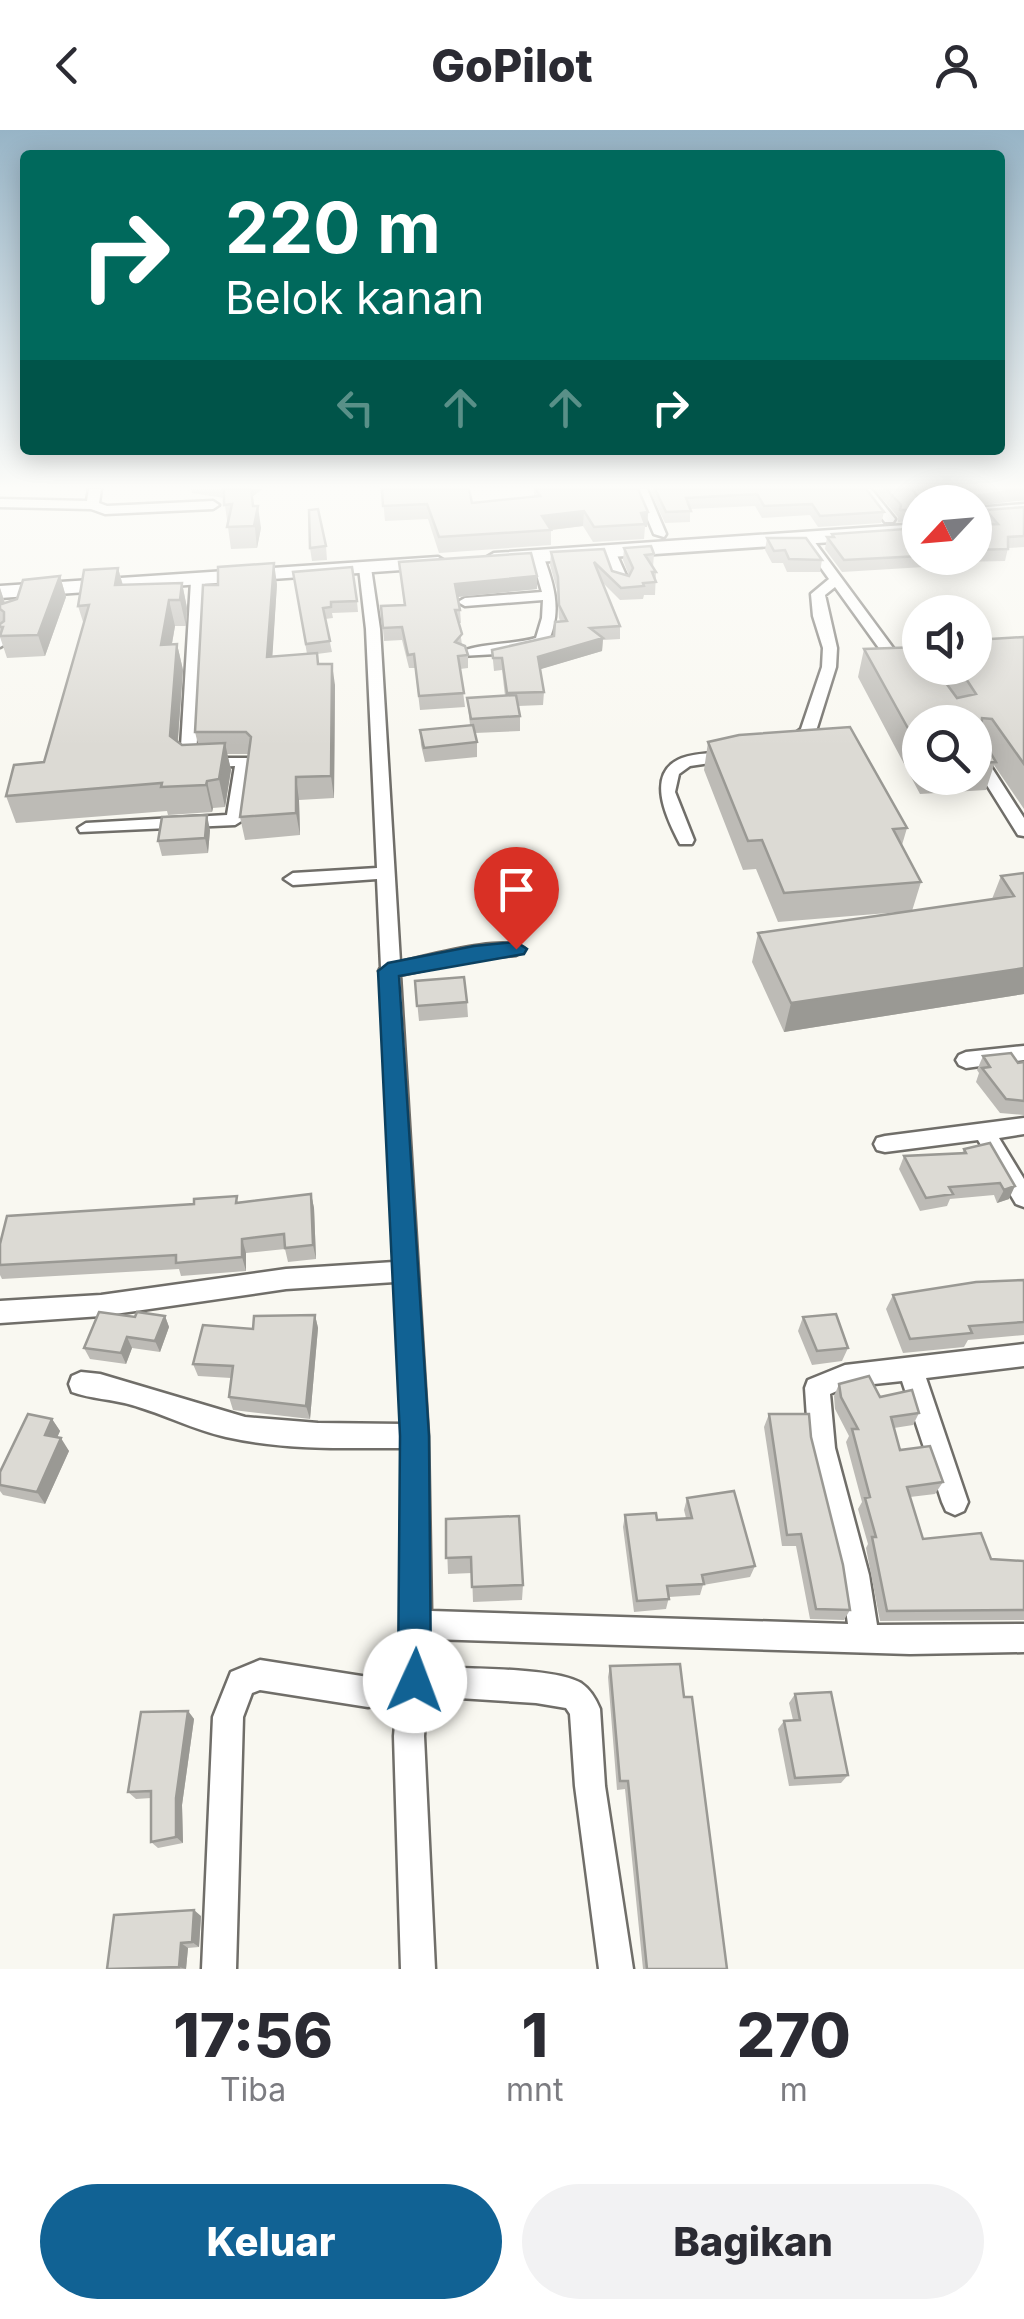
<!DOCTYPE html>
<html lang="id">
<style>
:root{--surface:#fff;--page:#f2f2f3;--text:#2b2b33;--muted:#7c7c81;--accent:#116294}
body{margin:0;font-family:Inter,sans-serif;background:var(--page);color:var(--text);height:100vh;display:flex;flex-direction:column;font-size:38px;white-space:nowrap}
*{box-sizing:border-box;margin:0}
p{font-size:32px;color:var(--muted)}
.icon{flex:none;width:55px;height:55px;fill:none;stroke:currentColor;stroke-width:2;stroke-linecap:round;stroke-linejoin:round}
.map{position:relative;height:1839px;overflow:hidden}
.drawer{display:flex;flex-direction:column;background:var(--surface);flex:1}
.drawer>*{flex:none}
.banner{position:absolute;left:20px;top:20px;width:985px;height:305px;border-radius:10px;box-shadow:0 5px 25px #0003;background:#00695c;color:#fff;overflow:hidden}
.needle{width:65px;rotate:244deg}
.fabs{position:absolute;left:902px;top:355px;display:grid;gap:20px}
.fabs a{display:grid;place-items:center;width:90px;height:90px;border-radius:50%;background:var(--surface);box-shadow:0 5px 25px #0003;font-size:50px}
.pin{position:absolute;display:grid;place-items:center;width:85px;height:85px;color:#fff;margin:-102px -42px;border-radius:50% 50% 50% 0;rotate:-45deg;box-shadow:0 0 10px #0007}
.pin .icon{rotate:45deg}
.me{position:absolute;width:110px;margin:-55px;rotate:2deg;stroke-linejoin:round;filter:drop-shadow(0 0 8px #0008)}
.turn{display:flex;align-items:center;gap:35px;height:210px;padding:0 40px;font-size:45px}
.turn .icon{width:130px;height:130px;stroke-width:2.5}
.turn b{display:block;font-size:70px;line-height:85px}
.lanes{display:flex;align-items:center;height:95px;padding:0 40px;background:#0003;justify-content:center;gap:50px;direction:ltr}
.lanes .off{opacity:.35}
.eta{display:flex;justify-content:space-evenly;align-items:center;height:170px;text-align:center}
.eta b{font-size:60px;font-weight:800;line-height:70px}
.primary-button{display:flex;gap:20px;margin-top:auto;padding:20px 40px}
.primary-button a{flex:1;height:115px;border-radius:60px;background:var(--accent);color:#fff;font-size:40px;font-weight:800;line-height:115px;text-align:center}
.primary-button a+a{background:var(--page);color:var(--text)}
header{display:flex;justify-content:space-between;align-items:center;height:130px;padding:0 40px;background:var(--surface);font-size:45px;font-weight:800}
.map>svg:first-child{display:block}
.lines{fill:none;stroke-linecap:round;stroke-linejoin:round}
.minor-casing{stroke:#706e69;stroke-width:5}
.highway-casing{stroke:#706e69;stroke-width:5}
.minor{fill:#fff;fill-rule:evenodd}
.highway{fill:#fff;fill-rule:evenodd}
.wall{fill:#bdbbb6;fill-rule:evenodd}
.shaded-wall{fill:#9a9994}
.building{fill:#dcdad4;stroke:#9a9994;stroke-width:2.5}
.route{fill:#116294;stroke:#0b4060;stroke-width:2.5}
</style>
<header><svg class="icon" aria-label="back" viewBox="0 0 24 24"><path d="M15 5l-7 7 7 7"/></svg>GoPilot<svg class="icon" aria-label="person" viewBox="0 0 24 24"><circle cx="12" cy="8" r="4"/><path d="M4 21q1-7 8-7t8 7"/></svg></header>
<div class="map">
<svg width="1024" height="1839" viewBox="0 0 1024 1839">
<rect width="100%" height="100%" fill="#f9f8f1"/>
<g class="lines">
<defs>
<path id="minor" d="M89 359H101L99 373 107 376 213 371 219 375 213 379 105 384 91 379 0 377V369L87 371Z
M635 359H647L666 404 664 407 654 404Z
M859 359H871L895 389 893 392H885Z
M937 359H949L958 372H946Z
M807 406 811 407 899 526 920 532V538H926L920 540 889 532 835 457 825 465 837 518 836 537 816 601 789 619 781 614 801 599 822 537 823 518 813 486 811 464 829 449 801 410Z
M606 420 616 423 629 452 627 455 615 452 604 423Z
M538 424 544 428C555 458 562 483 547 514L516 523 461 526 459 523C476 513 513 515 536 508L542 488 543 470 465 476 458 472 465 468 542 462 532 428Z
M365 434 371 438 380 499 400 832C425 827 509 803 525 819L516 825 474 829 400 845 428 1306 431 1481 848 1494 841 1445 809 1318 805 1258 808 1250 845 1235 1024 1214V1236L926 1248 968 1372 964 1381 955 1385 946 1381 942 1372 902 1251 846 1257 830 1264 835 1318 869 1445 877 1495 1024 1494V1522L910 1524 430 1509 428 1537C463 1539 554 1537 581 1553 590 1559 596 1569 600 1579L605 1656 633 1839H599L575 1656 570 1584 566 1578 536 1573 427 1566 424 1606 435 1839H401L394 1606 397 1572 368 1577 260 1560 252 1563 243 1587 236 1839H202L213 1587 231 1542 260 1530 368 1547 399 1543 403 1494 402 1318C343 1318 284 1320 226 1307 194 1300 164 1284 132 1275 112 1269 91 1269 72 1262L69 1254 72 1246 81 1242 100 1244 245 1287 318 1293 402 1294 395 1152 286 1159 101 1186 0 1193V1171L101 1165 286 1139 394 1132 382 846 379 841 381 837 377 749 293 755 284 749 293 743 377 738 366 499 359 438Z
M198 447 205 451 196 628H250L252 631 243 690 235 695 80 702 78 698 86 693 227 685 235 636 188 638 180 633 191 451Z
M0 500 7 504V513L0 517Z
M975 619 981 621 1024 688V706L1018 705 975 636Z
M731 621 739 626 737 629 690 636 679 644 675 662 694 710 692 714H680C667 689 644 643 682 628 696 623 716 623 731 621Z
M1024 916V930L966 938 959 935 956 930 959 925 966 922Z
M1024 988V1004L999 1008 1024 1049V1077L1016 1074 978 1010 885 1022 877 1020 874 1014 877 1008 885 1006Z"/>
<path id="highway" d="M1024 374V384L975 388V378Z
M920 394V406L494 435 484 429 494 423Z
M438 427 448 433 445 437 0 468V456Z"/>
</defs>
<use href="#minor" class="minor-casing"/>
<use href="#highway" class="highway-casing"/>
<use href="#minor" class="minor"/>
<use href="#highway" class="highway"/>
</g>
<path class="wall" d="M191 359H262L252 367 254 376 261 398 257 418 231 419 224 368 192 363Z
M382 359 472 373 534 367V359H638L648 382 647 397H645L644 409 593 412 583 396 551 400V415L439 423 428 389 385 391Z
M649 359H866L884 382 881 393 818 397 810 385 762 388 755 376 690 379V392L665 393Z
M874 359H936L935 362 913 360 920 372V391L898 392V387Z
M951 359H1024V371L961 372Z
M1024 377V417L1008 418 1005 431 958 432 957 435 842 442 825 419 827 407H831L832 404 920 398V428H975V395H985L983 391 986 380Z
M767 408 822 430 820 442H787L783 433H772L765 420Z
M326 416 327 430 312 431 310 418Z
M624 418 654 424 653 437 656 442 655 465H644L643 469 620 470 603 453 620 496V509L603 510 602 521 540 539 544 562 543 575 518 576 520 586V601L475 603 477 612V627L425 632 421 615 420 600 470 595 467 568 505 566 502 540 494 541 492 520 554 506 560 491 559 488 557 460 550 435 551 422 604 419 612 441 629 446 623 430Z
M399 432 537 459 458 467 460 480 461 493H459L462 515 468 525V538L460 539 465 577 420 580 415 538H409L402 510 384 511 381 476 404 475Z
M118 438 123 455 182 453 187 478 186 496H175L172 514H177L183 540 178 612 182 615 198 614 195 602 277 454 272 526 307 524 293 442 357 471 358 482 332 483 333 488 325 489 332 522 317 524 318 534 335 555 334 668 299 670 300 705 245 710 240 687 249 624H227L231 640 225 677 213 678 212 682 168 685 167 681 16 693 6 666 44 632 84 495 78 476Z
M60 446 66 467 45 526 7 528 0 507V458L5 473 17 469Z
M1024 507V679L994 635 986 660 920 664 858 547 864 519 935 538H975ZM920 592H975V648H920Z
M708 612 907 698 902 715 921 752 912 781 992 769 1001 746 1024 743V864L784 902 752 832 758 803 900 782 778 792 756 739 743 740 704 640Z
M210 700 208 723 162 726 158 711Z
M415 851 467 872 468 887 419 891Z
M983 926 1018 933 1024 932V985L1000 983 976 952 979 943 977 940Z
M990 1013 1009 1069 997 1073 994 1065 950 1069 947 1076 920 1081 899 1039 904 1026 962 1023 964 1019Z
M311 1064 314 1078 316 1129 288 1132 285 1119 246 1123V1141L181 1146 179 1139 2 1149 0 1145V1114L238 1072Z
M1024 1150V1205L968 1210 964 1217 903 1223 886 1179 893 1165Z
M315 1185 318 1198 310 1289 233 1280 229 1267 231 1248 198 1246 193 1234 253 1199Z
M165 1186 169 1197 160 1222 132 1218 126 1234 90 1229 84 1218 135 1187Z
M803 1187 848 1218 842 1231 812 1235 798 1201Z
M839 1254 880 1267 919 1283 913 1295 894 1298 900 1320 943 1352 935 1364 910 1367 923 1409 991 1429 1024 1431V1490L880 1491 866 1418 868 1414 858 1379 862 1372 846 1312 849 1306 835 1279 834 1266Z
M769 1284 811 1307 850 1480 844 1490 810 1489 796 1416H782L764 1297Z
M52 1289 60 1301 57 1307 69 1321 45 1374 3 1365 0 1361V1342Z
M687 1368 755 1436 750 1447 703 1455 700 1465 669 1467 666 1479 634 1482 623 1397 625 1385 657 1390 686 1388 684 1380Z
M446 1389 523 1455 522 1470 473 1472 472 1443 448 1444Z
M610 1536 684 1567 727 1839H643L625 1659 617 1660 608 1547Z
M795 1564 848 1645 841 1653 789 1656 778 1599 784 1591 793 1590 789 1573Z
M188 1581 194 1589 182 1675 183 1713 158 1718 151 1712V1668L136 1669 128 1662Z
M201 1786 199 1817 188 1818 186 1839H107Z"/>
<path class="shaded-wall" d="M251 359H262L252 367 255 389 258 376 261 398 257 418Z
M1024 359V370L975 376V372H973L975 366Z
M584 381 583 396 542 401V386Z
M648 382 647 397H645L641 383Z
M274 433 277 454 271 548 267 527Z
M118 438 125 464 115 455Z
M60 446 66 467 45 526 38 505Z
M537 446V459L456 467 455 454Z
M182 453 187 478 186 496 180 470Z
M0 458 6 477 4 482 0 479Z
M169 470 175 496 167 541 161 515Z
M603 508 602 521 538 540V527Z
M177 514 183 540 176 633 170 606Z
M332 534 335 555 334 668 331 646Z
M225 613 231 640 225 677 219 649Z
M296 647 299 670 300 705 296 683Z
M207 651 213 678 212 682 206 655Z
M207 685 210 700 208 723 205 708Z
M1024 838V864L784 902 791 873Z
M1015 1056 1009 1069 997 1073 1004 1060Z
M311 1064 314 1078 316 1129 313 1115Z
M242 1109 246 1123V1141L242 1127Z
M315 1185 318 1198 310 1289 306 1276Z
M165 1186 169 1197 160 1222 155 1211Z
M127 1207 132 1218 126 1234 121 1223Z
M52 1289 60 1301 53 1317 45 1305Z
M61 1308 69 1321 45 1374 37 1362Z
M188 1581 194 1589 182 1675 183 1713 176 1707V1668Z
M194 1780 201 1786 199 1817 192 1812Z
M181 1813 188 1818 186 1839 179 1837Z"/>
<path class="building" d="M224 359H251L253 376H258L254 396 227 397 232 374 224 375Z
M382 359H469L472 373 540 366 536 359H638L648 382 641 383 645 394 594 397 584 381 542 386 551 400 439 407 427 374 383 376Z
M655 359H866L884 382 820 386 812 374 764 376 757 364 686 368 691 381 666 382Z
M886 359H912L922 372H920V380H900L901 375Z
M962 359H1024L975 366 964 362Z
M1024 377V406L1008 407V419L975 420V395L998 394 986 380Z
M318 379 326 416 310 418 309 380Z
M920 398V426L844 430 827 407H834L832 404Z
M767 408H806L822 430 789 429 785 420 774 421Z
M651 416 654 424 645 425 656 442H652L656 452 643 453 644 456 621 458 594 432 620 496 590 498 603 508 538 527 544 562 507 563 502 528H493L492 520 554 506 555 492 567 491 559 475 558 447 551 422 604 419 612 441 629 446 633 438 624 418Z
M531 423 537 446 455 454 460 480H455L462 504 455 512 465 516 468 525 458 526 464 563 419 566 414 524 408 525 402 497 383 498 381 476 405 475 399 432Z
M274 433 267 527 317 523 318 534H332L331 646 296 647V683L240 687 251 607 246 602H195L203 455H218V437Z
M352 437 357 471 331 472V477L323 478 330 511 306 514 293 442Z
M118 438 115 455 182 453 180 470H169L161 515 177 514 170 606 182 615 225 613 219 649 207 651 206 655 161 657 162 653 6 666 14 635 44 632 89 475 78 476 84 440Z
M60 446 38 505 0 506 3 497H0V494L4 491V482L0 479V473L2 474 17 469 23 450Z
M1024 507V634L992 589 982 588 981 607 996 632 975 633V592H920V620L864 519 920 517V538H935L957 568 976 564 959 538H975V510Z
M516 565 520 586 471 589 467 568Z
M473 595 477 612 424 618 420 600Z
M850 597 907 698 893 699 921 752 784 763 762 710 748 711 708 612 739 605Z
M207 685 205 708 158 711 162 687Z
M1024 743V838L791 873 758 803 1014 766 1001 746Z
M464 847 467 872 417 876 415 851Z
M1011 923 1018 933 1024 932V971L1006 969 982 938 990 937 983 926Z
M990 1013 1015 1056 1004 1060 1000 1053 949 1057 953 1064 926 1068 904 1026 966 1023 964 1019Z
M311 1064 313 1115 285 1118 284 1104 242 1109V1127L176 1133V1125L0 1135V1114L7 1086 194 1074V1069L237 1066 236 1073Z
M1024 1150V1192L969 1196 972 1203 910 1209 893 1165 976 1152Z
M99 1182 135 1187 137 1182 165 1186 155 1211 127 1207 121 1223 84 1218Z
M836 1184 848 1218 817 1221 803 1187Z
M315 1185 306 1276 229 1267 233 1236 193 1234 203 1195 253 1199 254 1186Z
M869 1246 880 1267 912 1260 919 1283 891 1287 900 1320 930 1316 943 1352 907 1357 923 1409 981 1403 991 1429 1024 1431V1480L887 1481 872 1407H876L865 1368 870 1367 852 1299H858L841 1267 839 1254Z
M28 1284 52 1289 45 1305 61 1308 37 1362 0 1355V1342Z
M769 1284H809L811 1307 843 1435 850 1480 816 1479 801 1404 787 1405Z
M734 1361 755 1436 702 1445 704 1454 667 1456 669 1469 637 1471 625 1385 656 1383 657 1390 692 1388 687 1368Z
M519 1386 523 1455 472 1457 471 1427 446 1428V1389Z
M680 1534 684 1567H692L727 1839H647L628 1651H620L610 1536Z
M831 1562 848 1645 795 1648 784 1591 800 1590 795 1564Z
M188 1581 176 1668V1707L151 1712V1661L128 1662 141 1582Z
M194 1780 192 1812 181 1813 179 1837 107 1839 114 1785Z"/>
<linearGradient id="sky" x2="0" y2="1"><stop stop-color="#97b4c6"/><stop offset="0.58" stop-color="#fcfcf9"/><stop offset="1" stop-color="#fcfcf9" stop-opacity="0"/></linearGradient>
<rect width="1024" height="616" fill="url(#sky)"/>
<path class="route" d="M516 812 527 819 524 824 399 846 429 1306 431 1551 427 1563 415 1567 403 1563 398 1551 400 1306 378 841 388 833 474 816Z"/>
</svg>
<div class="fabs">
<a><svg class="needle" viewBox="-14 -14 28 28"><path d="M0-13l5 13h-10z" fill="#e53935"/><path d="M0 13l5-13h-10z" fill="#7c7c81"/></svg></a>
<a><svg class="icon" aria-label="sound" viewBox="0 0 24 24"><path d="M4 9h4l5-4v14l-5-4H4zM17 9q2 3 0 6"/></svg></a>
<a><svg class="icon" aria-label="search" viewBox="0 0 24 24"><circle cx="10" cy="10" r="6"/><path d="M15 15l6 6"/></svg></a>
</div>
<div class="pin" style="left:516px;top:819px;background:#d93025"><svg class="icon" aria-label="arrive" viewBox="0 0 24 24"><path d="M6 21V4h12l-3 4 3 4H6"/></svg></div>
<svg class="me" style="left:415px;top:1551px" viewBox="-20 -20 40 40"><circle r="19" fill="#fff"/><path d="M0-13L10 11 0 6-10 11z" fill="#116294"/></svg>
<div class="banner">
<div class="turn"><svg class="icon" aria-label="right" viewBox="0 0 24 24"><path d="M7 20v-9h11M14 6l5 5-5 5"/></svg><div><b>220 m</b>Belok kanan</div></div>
<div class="lanes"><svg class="icon off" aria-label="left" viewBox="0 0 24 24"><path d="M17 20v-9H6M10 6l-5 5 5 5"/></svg><svg class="icon off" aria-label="ahead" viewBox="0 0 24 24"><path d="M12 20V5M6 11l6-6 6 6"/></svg><svg class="icon off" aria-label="ahead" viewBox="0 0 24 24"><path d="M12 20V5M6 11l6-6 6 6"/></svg><svg class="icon" aria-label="right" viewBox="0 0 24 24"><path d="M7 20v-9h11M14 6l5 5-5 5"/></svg></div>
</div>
</div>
<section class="drawer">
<div class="eta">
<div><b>17:56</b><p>Tiba</p></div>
<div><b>1</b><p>mnt</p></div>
<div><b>270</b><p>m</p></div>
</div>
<div class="primary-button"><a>Keluar</a><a>Bagikan</a></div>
</section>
